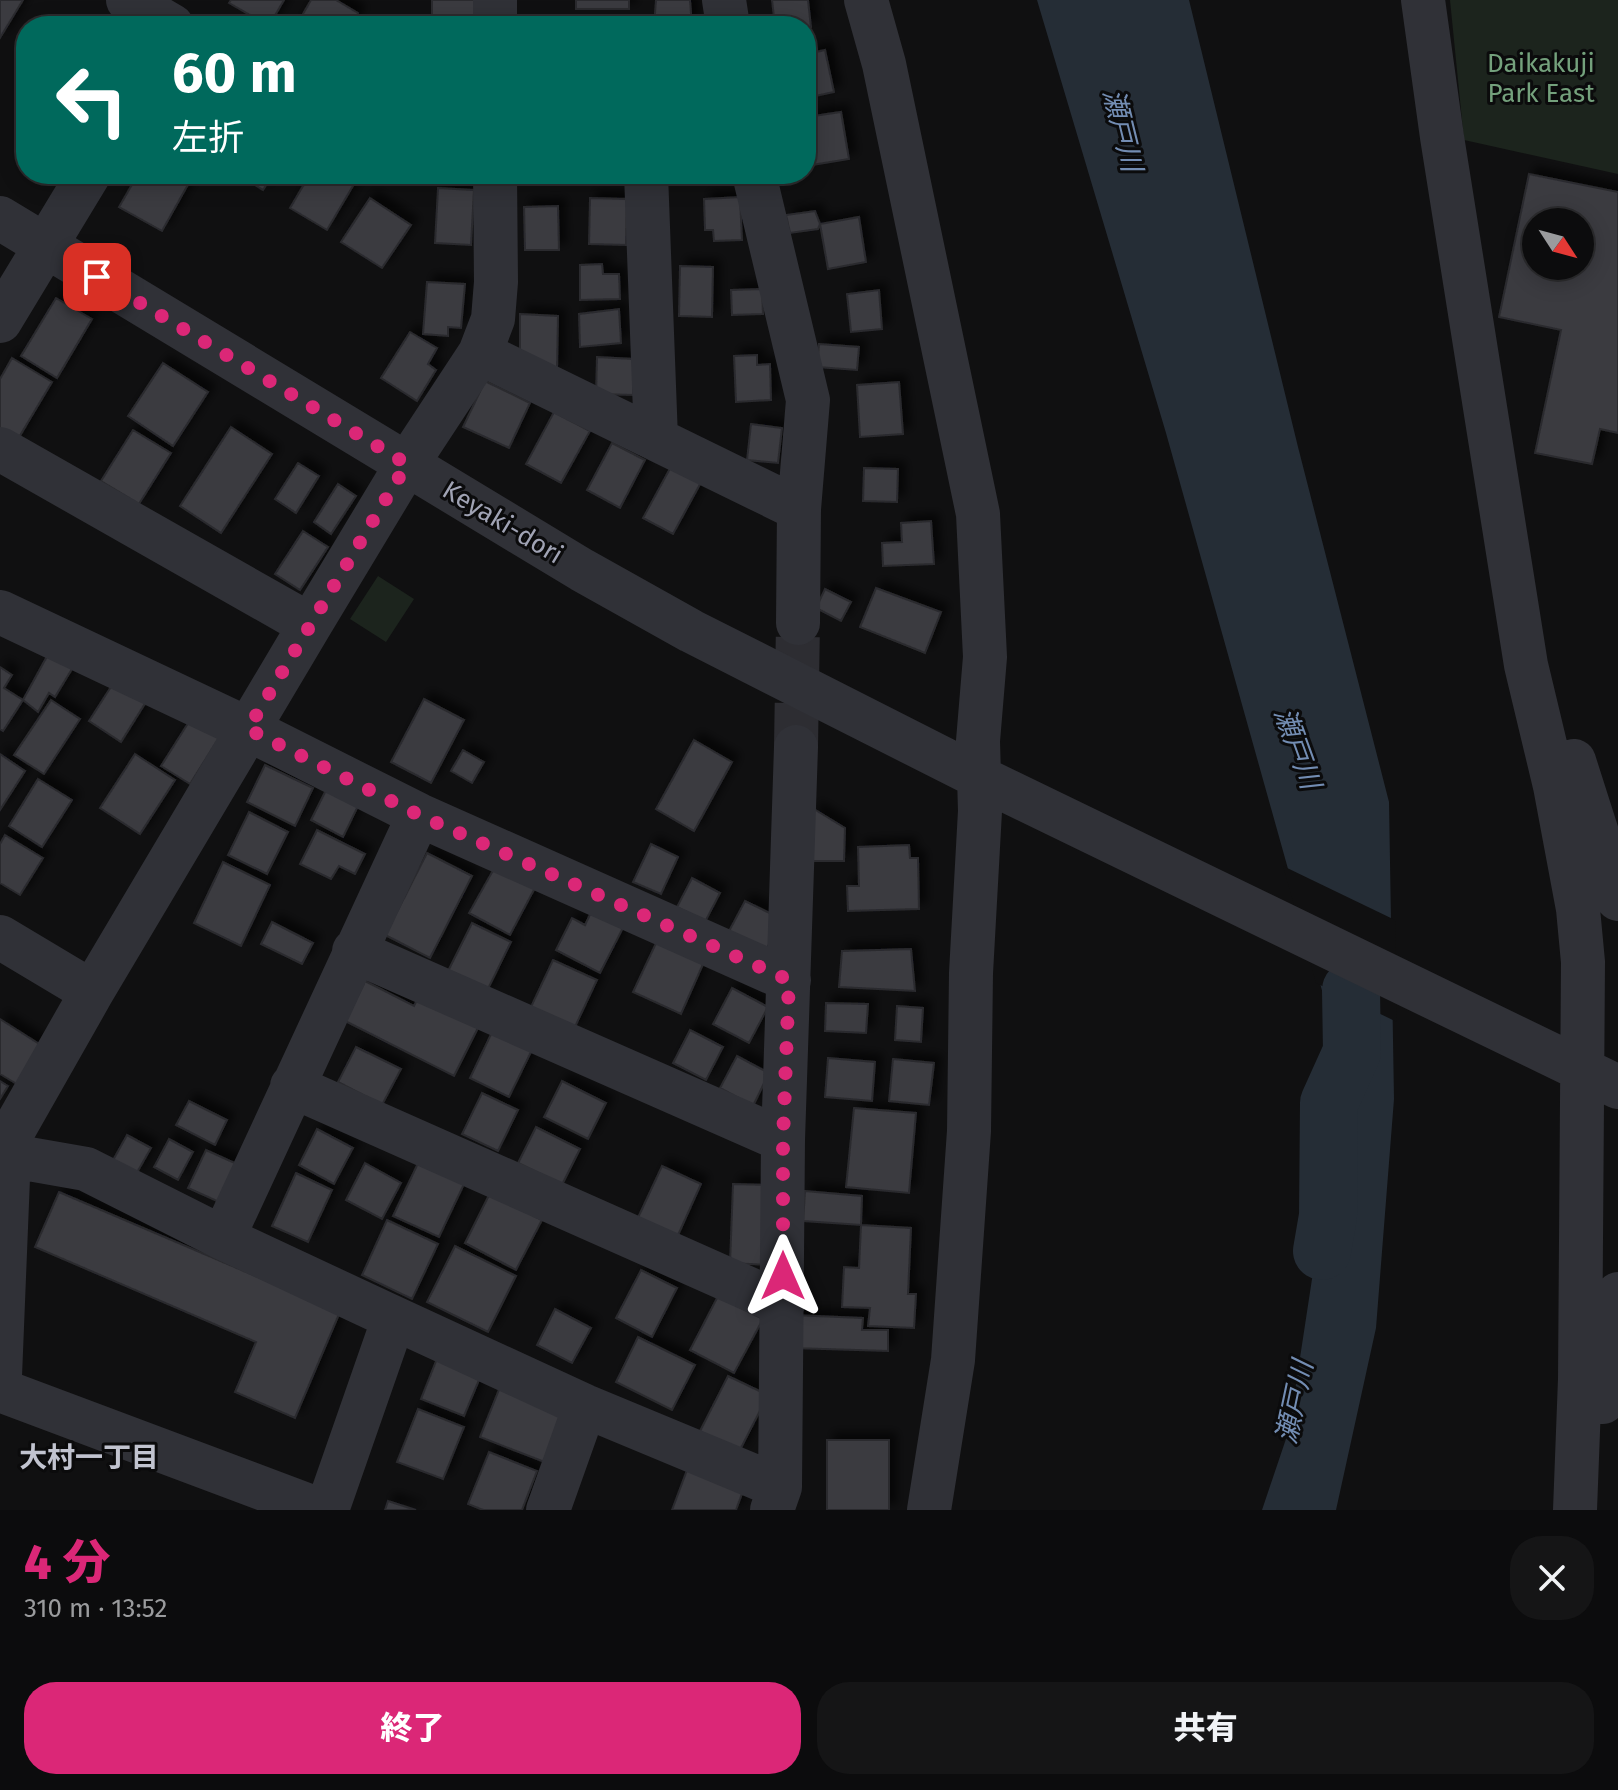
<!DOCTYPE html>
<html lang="ja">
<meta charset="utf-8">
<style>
:root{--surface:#0c0c0d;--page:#151516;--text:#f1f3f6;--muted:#9a9b9d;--line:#2c2c2e;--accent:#db2777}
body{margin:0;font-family:"Fira Sans","Noto Sans JP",sans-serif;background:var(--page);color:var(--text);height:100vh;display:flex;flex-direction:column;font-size:30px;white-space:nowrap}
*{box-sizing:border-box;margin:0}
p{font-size:26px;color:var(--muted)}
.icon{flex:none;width:44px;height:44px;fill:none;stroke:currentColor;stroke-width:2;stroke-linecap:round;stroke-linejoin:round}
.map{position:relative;height:1510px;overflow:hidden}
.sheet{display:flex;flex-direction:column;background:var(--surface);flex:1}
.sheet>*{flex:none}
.top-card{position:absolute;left:16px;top:16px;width:800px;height:168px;border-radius:32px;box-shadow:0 4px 20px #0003,0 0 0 2px var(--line);background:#00695c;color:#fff;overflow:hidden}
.needle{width:52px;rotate:126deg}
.buttons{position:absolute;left:1522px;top:208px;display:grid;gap:16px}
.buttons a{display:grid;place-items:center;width:72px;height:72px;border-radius:50%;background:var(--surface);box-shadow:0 4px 20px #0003,0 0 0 2px var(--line);font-size:40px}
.pin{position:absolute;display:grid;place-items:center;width:68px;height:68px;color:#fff;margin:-34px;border-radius:16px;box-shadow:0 4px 12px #0006}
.me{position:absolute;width:88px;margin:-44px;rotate:0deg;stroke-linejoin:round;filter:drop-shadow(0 0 6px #0008)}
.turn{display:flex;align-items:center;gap:28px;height:168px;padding:0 24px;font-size:36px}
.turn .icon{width:104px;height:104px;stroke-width:2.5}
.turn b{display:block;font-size:56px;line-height:68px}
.round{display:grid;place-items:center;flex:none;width:84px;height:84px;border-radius:32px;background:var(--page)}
.head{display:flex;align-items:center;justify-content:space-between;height:136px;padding:0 24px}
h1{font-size:48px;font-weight:800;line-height:60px;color:var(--accent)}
.cta{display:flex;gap:16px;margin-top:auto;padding:16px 24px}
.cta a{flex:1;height:92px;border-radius:32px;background:var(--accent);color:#fff;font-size:32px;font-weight:800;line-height:92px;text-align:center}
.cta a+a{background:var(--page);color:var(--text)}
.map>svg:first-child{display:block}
.green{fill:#1c241d}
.water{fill:#252d36}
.pier{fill:#101011}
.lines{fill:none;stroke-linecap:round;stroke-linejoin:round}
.river{stroke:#252d36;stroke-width:58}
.building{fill:#3a3a3f;stroke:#2a2a2e;stroke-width:2;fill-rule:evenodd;filter:url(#shadow)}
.minor-tunnel{stroke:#2d2d32;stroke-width:44;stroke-dasharray:44 22;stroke-linecap:butt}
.minor{stroke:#303137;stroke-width:44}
.route{stroke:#db2777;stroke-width:14;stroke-dasharray:0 25.2}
.labels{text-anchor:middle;stroke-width:6;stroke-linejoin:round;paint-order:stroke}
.park-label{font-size:26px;fill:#74a17c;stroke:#0b0b0c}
.street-label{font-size:26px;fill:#a0a3b4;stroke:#0b0b0c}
.water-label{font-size:28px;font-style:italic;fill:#738db3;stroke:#0b0b0c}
.neighbourhood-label{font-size:28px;font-weight:bold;fill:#c1c3cf;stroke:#0b0b0c}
</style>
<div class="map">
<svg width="1618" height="1510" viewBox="0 0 1618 1510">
<defs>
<filter id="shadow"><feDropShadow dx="7" dy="-7" stdDeviation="4" flood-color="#0009"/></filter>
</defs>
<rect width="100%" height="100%" fill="#101011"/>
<path class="green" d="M1450 0H1618V174L1464 140Z
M378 576 414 599 386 642 350 619Z"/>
<path class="water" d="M1037 0H1189L1298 447 1389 802 1394 1099 1376 1328 1336 1510H1262L1289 1430 1344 1069 1166 433Z"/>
<path class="pier" d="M1283 866 1395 920 1397 1022 1316 983Z"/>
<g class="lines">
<path class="river" d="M1322 1251 1328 1216 1329 1103 1352 1052 1351 990"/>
</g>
<path class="building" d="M0 0H23L0 38Z
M231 0H284L269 26 229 3Z
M311 0H336L358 13 350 26H296Z
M432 0H474V26H432Z
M576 0H629V9H576Z
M656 0H690L692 26H654Z
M772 0H808L811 27 775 26Z
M825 50 834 92 806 98V54Z
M841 112 849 159 812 165 806 117Z
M138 174H194L162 231 119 207Z
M238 174H273L263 190Z
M310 174H323L329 177 330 174H360L327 230 290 208Z
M1529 174 1618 192V433L1600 429 1592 464 1535 453 1561 330 1499 317ZM1536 222H1580V266H1536Z
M438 188 474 190 471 245 435 243Z
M740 197 742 240 714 241 713 230H705L704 199Z
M370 198 411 225 382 268 341 242Z
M590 198 627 199 626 245 589 244Z
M558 206 559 250H525L524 207Z
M815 211 820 224 818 229 790 233 786 215Z
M859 217 866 262 828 269 820 224Z
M602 264 603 274H619L620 299 580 300V265Z
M680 266 713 267 712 317 679 316Z
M427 282 465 284 461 328 448 327V336L423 334Z
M762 289 763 314 732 315 731 290Z
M879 290 882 329 851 332 847 294Z
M56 298 92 319 57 378 21 356Z
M619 309 621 343 580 347 579 314Z
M520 314 558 316 557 371 520 357Z
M410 332 437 348 428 364 436 370 417 401 381 378Z
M819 344 859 347 857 370 817 367Z
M757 355V365L770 364 771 400 736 402 734 356Z
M597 357 634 359 633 395 596 394Z
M12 358 52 382 15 444 0 434V379Z
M163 363 208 392 173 446 128 416Z
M485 381 530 403 509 448 463 427Z
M899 382 903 434 860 437 857 385Z
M554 412 590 431 561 483 526 464Z
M751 424 782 428 778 463 747 460Z
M231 427 272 454 221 533 180 506Z
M133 430 171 453 139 504 101 481Z
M612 443 645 460 620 508 587 490Z
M674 461 704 477 673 534 643 518Z
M298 463 319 476 296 513 275 499Z
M864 468 898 469 897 502 863 501Z
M338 484 356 496 331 534 314 522Z
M931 521 934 564 883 566 882 543 902 542 901 523Z
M303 531 328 547 300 590 275 574Z
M876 588 941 612 925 653 860 627Z
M825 589 851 602 841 621 816 608Z
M51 649 75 664 55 697 49 693 38 712 23 700Z
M0 667 12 675 4 688 23 700 3 731 0 729Z
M114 682 146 702 121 742 89 721Z
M424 699 464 720 431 783 391 762Z
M51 700 80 719 44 774 14 755Z
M190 720 219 738 190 784 161 766Z
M694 740 732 762 694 831 656 809Z
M463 750 484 762 472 783 451 771Z
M0 754 25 771 0 810Z
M135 754 175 780 140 834 100 808Z
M265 765 313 788 295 826 247 802Z
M38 779 72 800 42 847 9 826Z
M328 786 360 802 343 837 311 820Z
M814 809 845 828 844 861H809Z
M249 812 288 832 267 874 228 855Z
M317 830 365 854 355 874 339 866 331 879 300 864Z
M5 835 43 858 20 895 0 883V844Z
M651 844 678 857 661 894 633 882Z
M909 845 910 858H918L919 909 848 911 847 886H859L858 847Z
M427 853 472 876 430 958 385 935Z
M223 862 270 885 241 946 194 923Z
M496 865 536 886 510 935 469 913Z
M692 878 720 893 705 922 677 907Z
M745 901 782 919 765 952 728 933Z
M594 906 626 922 600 973 556 950 572 918 585 925Z
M272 922 313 943 302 964 261 944Z
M472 923 511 942 485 995 446 975Z
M657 941 704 962 681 1014 633 992Z
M911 949 915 991 839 987 842 951Z
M553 960 597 980 574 1029 530 1009Z
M365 981 414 1006 419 996 479 1026 454 1076 345 1021Z
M732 988 768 1007 749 1043 713 1024Z
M826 1003 868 1004 866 1033 825 1031Z
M897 1006 923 1008 921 1042 895 1040Z
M0 1019 44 1047 20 1086 0 1074Z
M493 1030 532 1050 509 1097 470 1078Z
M690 1030 723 1047 706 1080 673 1063Z
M356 1047 401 1069 382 1105 338 1082Z
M737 1056 769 1073 753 1106 720 1088Z
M828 1058 875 1062 872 1101 825 1097Z
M893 1059 934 1063 929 1105 889 1101Z
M0 1081 8 1086 0 1099Z
M562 1081 606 1103 588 1139 544 1117Z
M482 1093 518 1110 498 1151 462 1134Z
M189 1101 227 1120 215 1145 176 1125Z
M854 1108 916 1113 909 1193 846 1187Z
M536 1127 580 1149 562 1185 518 1163Z
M317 1129 353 1148 334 1184 299 1165Z
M127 1135 151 1148 135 1176 112 1162Z
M169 1139 193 1152 178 1180 154 1167Z
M206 1150 237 1164 219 1202 188 1188Z
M419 1161 465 1182 439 1237 393 1216Z
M365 1163 401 1183 382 1219 346 1200Z
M662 1166 701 1184 675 1242 635 1224Z
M296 1173 332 1190 308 1242 272 1226Z
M733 1184 771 1185 768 1265 730 1263Z
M805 1191 862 1196 861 1225 803 1221Z
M59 1192 340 1312 295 1418 235 1392 256 1342 35 1247Z
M490 1193 542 1220 516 1270 465 1243Z
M387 1220 438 1244 412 1299 362 1275Z
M861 1225 911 1228 908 1294H916L914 1328 868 1326 870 1308 842 1307 844 1267 859 1268Z
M455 1246 516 1276 488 1332 427 1302Z
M641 1270 677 1288 652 1337 616 1318Z
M718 1296 763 1319 734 1373 690 1350Z
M555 1309 591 1328 572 1363 537 1345Z
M792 1315 863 1318 862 1330H888V1351L791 1348Z
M638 1337 695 1365 672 1410 616 1382Z
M440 1351 484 1368 464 1416 421 1399Z
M728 1376 768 1395 739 1452 699 1433Z
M502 1382 569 1409 547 1463 480 1437Z
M418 1409 464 1427 443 1479 397 1462Z
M827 1440H889V1510H827Z
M489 1452 537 1471 522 1510H483L468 1504Z
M687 1470 743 1491 736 1510H672Z
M388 1501 416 1510H385Z"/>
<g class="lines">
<path class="minor-tunnel" d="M796 747 798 623"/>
<path class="minor" d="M128 0 172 26
M724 0 728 26
M866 0 884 64 978 514 985 657 978 741 980 811 971 973 969 1131 953 1360 929 1510
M1423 0 1442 137 1526 665 1555 786 1578 909 1583 962 1580 1379 1575 1510
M495 26V0
M646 174 656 439
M754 174 808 400 799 509 798 623
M0 218 582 570 691 631 991 783 1618 1087
M0 321 89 174
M480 353 799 509
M0 449 310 625
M0 612 248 729 419 815 789 980
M1574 761 1618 899
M0 937 92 992
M354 951 783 1140
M292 1086 783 1304
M0 1154 86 1169 223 1238 394 1318 585 1406 780 1487
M223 1238 419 815
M0 1376 9 1153 12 1133 92 992 310 625 407 464 480 353 493 319 496 282 495 174
M0 1390 320 1510
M1603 1402 1618 1294
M327 1510 394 1318
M548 1510 585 1406
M772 1510 780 1487 783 1140 796 747"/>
</g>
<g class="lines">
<path class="route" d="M97 277 407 464 248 729 419 815 789 980 783 1140V1276"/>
</g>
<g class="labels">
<g class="park-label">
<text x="1541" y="72">Daikakuji<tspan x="1541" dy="30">Park East</tspan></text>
</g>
<g class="street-label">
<text transform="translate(503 522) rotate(31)" y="9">Keyaki-dori</text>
</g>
<g class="water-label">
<text transform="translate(1123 130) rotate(76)" y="10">瀬戸川</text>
<text transform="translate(1298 748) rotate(70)" y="10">瀬戸川</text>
<text transform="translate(1294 1402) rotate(-78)" y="10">瀬戸川</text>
</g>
<g class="neighbourhood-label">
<text x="89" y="1467">大村一丁目</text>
</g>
</g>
</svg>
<div class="buttons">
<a><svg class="needle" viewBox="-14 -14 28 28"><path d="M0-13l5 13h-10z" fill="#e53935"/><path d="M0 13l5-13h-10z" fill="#9a9b9d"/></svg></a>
</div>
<div class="pin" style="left:97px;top:277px;background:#d93025"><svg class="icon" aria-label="arrive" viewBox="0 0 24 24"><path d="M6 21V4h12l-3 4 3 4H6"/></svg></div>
<svg class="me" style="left:783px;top:1276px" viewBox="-20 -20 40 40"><path d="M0-17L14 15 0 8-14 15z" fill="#db2777" stroke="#fff" stroke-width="4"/></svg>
<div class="top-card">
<div class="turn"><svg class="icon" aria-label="left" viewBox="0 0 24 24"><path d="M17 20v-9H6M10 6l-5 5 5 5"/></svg><div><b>60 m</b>左折</div></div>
</div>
</div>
<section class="sheet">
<div class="head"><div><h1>4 分</h1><p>310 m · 13:52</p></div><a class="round"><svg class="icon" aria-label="close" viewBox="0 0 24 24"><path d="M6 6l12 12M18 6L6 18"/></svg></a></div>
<div class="cta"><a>終了</a><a>共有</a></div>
</section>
